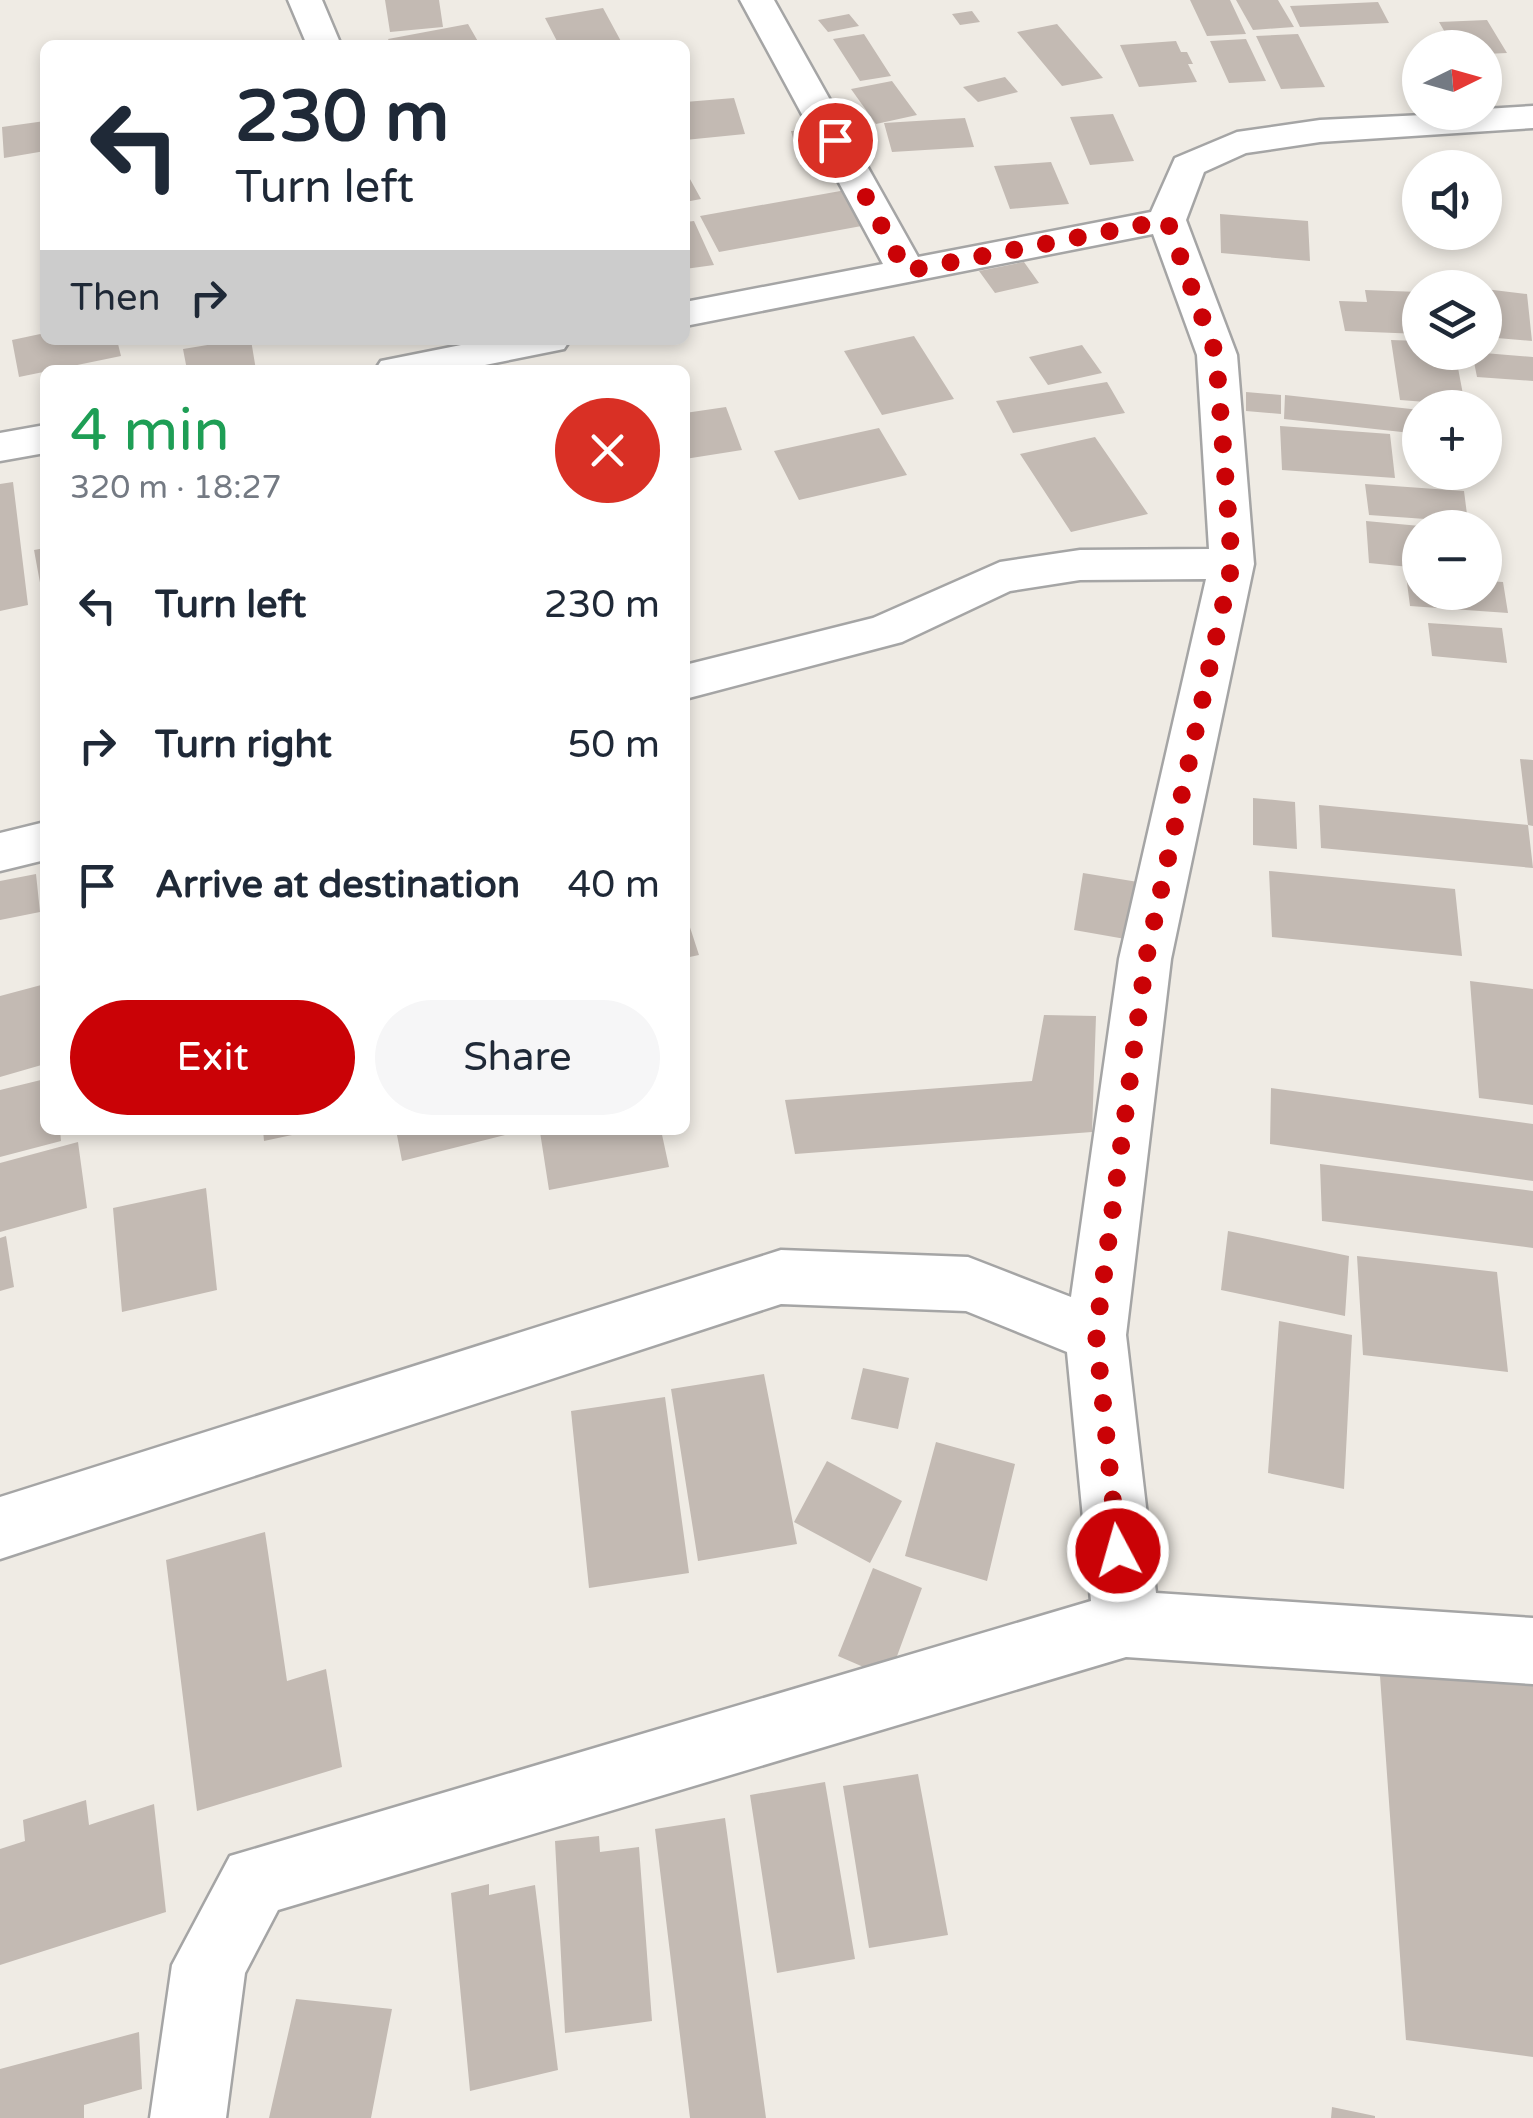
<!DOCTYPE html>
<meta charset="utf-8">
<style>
:root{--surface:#fff;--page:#f6f6f7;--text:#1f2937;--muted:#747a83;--accent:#ca0206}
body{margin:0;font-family:"Varela Round",sans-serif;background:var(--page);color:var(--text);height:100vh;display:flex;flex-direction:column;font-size:38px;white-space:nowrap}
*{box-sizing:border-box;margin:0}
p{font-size:32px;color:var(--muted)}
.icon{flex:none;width:55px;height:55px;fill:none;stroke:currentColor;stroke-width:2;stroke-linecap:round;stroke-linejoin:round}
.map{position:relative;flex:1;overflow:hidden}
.panel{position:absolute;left:40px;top:365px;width:650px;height:770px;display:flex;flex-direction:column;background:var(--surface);border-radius:15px;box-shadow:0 5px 15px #0003}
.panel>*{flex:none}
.guide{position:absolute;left:40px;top:40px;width:650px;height:305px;border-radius:15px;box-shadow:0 5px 15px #0003;background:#fff;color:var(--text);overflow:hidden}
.needle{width:65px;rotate:85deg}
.tools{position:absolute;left:1402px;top:30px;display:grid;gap:20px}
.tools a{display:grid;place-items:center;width:100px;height:100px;border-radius:50%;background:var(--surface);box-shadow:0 5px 15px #0003;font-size:50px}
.pin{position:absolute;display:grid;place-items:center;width:85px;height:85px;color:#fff;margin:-42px;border:5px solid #fff;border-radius:50%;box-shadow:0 2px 10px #0007}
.me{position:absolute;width:110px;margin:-55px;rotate:354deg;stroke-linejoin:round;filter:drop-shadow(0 0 8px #0008)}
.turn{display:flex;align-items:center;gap:35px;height:210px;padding:0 30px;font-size:45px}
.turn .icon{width:130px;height:130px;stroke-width:2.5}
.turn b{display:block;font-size:70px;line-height:85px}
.then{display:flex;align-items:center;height:95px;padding:0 30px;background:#0003;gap:20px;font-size:38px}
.round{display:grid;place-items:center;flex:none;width:105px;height:105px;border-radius:52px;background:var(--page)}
.headline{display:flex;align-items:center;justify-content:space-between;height:170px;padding:0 30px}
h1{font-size:60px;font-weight:600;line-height:75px;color:#1e9e55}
.primary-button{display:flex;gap:20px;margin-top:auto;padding:20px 30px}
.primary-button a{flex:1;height:115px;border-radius:60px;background:var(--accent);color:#fff;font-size:40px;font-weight:600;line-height:115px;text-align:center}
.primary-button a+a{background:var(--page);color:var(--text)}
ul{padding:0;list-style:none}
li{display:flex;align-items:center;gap:30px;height:140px;padding:0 30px}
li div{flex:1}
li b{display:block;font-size:38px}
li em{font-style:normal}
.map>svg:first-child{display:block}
.building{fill:#c3bab3}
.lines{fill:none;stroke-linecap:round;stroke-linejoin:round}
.minor-casing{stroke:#a5a5a5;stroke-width:5}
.minor{fill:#fff;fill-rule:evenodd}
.route{stroke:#ca0206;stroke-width:18;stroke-dasharray:0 32.4}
</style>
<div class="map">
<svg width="1533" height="2118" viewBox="0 0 1533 2118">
<rect width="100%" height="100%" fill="#efebe4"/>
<path class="building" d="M385 0H439L443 27 390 32Z
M1190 0H1230L1246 34 1207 36Z
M1236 0H1278L1294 27 1253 30Z
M1378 2 1389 23 1300 27 1290 6Z
M603 8 623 45H559L545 18Z
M972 11 980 22 960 25 952 14Z
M849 14 859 26 828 32 818 20Z
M1487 20 1507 53 1485 54V48H1454L1439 22Z
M468 24 480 45H391L388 39Z
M1057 24 1103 78 1062 86 1017 32Z
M864 34 891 76 860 81 833 39Z
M1298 34 1325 87 1281 89 1256 36Z
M1246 39 1266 81 1229 83 1210 41Z
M1176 41 1181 52H1187L1193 64H1188L1197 82 1139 87 1120 45Z
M1005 77 1018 92 978 102 963 87Z
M892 81 917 115 876 124 851 89Z
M734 98 745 134 685 140V102Z
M1113 114 1134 161 1090 165 1070 117Z
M965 118 974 147 892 152 884 123Z
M45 121V151L4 158 2 127Z
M828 128 838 164 801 166 791 131Z
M1051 162 1069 204 1010 209 994 166Z
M685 170 701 199 685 202Z
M846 190 867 225 719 252 700 216Z
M1220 214 1308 221 1310 261 1221 253Z
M694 221 714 265 685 269V222Z
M1024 262 1039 283 995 293 979 271Z
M1485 289 1527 294 1532 341 1485 337Z
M1365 290 1419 292 1420 334 1345 331 1339 301 1367 302Z
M45 333V340H117L121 356 19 377 12 340Z
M914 336 954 399 882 415 844 351Z
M238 340H251L256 370H187L183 349Z
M1391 340 1420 341V352H1455L1465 405 1400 400Z
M1082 345 1102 373 1048 385 1029 357Z
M1472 352 1533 357V381L1477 377Z
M1107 382 1125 413 1013 433 996 401Z
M1246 392 1281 395V414L1246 411Z
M1285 395 1420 410V434L1284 419Z
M726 407 742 450 685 459V413Z
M1280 426 1390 434 1395 478 1282 470Z
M879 428 907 475 799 500 774 451Z
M1095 437 1148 514 1071 532 1020 454Z
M13 482 28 605 0 611V484Z
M1365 484 1464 491 1468 522 1369 515Z
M1366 521 1420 526V568L1369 563Z
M45 548V599H43L34 550Z
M1406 575 1420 576V592H1485V581L1503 582 1508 613 1410 606Z
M1428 623 1502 628 1507 663 1432 656Z
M1520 759 1533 760V826L1528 825 1533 868 1321 848 1319 805 1528 825Z
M1253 798 1295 802 1297 849 1253 845Z
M1269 871 1455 889 1462 956 1272 937Z
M1083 873 1138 882 1131 940 1074 930Z
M36 874 40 912 0 920V881Z
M685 912 699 955 685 958Z
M1470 981 1533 989V1105L1479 1098Z
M45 984V1064L0 1077V996Z
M1044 1015 1096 1016 1092 1132 795 1154 785 1100 1032 1081Z
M45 1079V1130H60L61 1141 0 1157V1090Z
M1271 1088 1533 1124V1181L1270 1144Z
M263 1130H306V1132L264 1141Z
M396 1130H508L509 1134 402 1161Z
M553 1130H661L669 1167 549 1190 540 1132Z
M78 1142 87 1208 0 1232V1163Z
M1320 1164 1533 1191V1248L1322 1221Z
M206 1188 217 1290 122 1312 113 1208Z
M1228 1231 1349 1256 1345 1316 1221 1290Z
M6 1236 14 1287 0 1291V1238Z
M1357 1256 1497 1272 1508 1372 1363 1355Z
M1279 1321 1352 1335 1344 1489 1268 1473Z
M863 1368 909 1378 898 1429 851 1419Z
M764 1374 797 1544 698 1561 671 1389Z
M665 1397 689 1573 589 1588 571 1411Z
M936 1442 1015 1464 987 1581 905 1556Z
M827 1461 902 1501 870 1563 794 1522Z
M265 1532 287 1681 326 1669 342 1767 197 1811 166 1560Z
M873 1568 922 1588 889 1678 838 1656Z
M1379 1662 1533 1680V2057L1406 2040Z
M918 1774 948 1935 869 1948 843 1786Z
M825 1782 855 1959 777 1973 750 1795Z
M86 1800 89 1825 154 1804 166 1912 0 1965V1849L25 1841 23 1820Z
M725 1818 766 2118H690L655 1829Z
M599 1836 600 1852 639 1847 652 2021 565 2033 555 1841Z
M489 1884V1895L535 1885 558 2070 470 2091 451 1893Z
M296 1999 392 2009 371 2118H269Z
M139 2032 142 2089 84 2105V2118H0V2069Z
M1332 2107 1375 2116V2118H1331Z"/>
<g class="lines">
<defs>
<path id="minor" d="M288 0H322L341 45H307Z
M740 0H774L918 257 1151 212 1175 158 1237 132 1320 120 1485 112V109L1533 106V128L1320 142 1246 153 1204 172 1186 220 1237 355 1254 564 1171 959 1126 1335 1156 1593 1533 1618V1684L1126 1657 278 1910 245 1973 226 2118H150L172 1965 230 1856 1091 1601 1067 1352 966 1311 781 1304 0 1559V1497L781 1250 968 1257 1071 1297 1119 959 1206 579 1080 580 1010 591 902 642 685 699V665L873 618 1000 562 1080 550 1209 549 1197 355 1153 234 685 326V302L883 264Z
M486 340H570L564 349 460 370H375L381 361Z
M45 425V453L0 461V433Z
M45 822V860L0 871V833Z"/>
</defs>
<use href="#minor" class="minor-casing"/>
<use href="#minor" class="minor"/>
</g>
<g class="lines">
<path class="route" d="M835 140 906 271 1167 220 1216 355 1232 564 1146 959 1096 1334 1118 1551"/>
</g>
</svg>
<div class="tools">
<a><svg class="needle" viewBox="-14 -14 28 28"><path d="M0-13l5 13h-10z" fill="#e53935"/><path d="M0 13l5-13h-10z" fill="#747a83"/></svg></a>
<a><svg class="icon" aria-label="sound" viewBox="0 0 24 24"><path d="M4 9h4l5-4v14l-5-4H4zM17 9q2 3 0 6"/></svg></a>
<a><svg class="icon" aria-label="layers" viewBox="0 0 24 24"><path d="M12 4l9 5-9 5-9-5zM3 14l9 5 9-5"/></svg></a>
<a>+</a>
<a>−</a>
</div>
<div class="pin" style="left:835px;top:140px;background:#d93025"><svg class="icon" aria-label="arrive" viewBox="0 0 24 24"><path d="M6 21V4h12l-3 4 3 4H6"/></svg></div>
<svg class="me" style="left:1118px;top:1551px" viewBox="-20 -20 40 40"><circle r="17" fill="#ca0206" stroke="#fff" stroke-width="3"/><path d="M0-11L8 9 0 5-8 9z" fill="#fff"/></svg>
<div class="guide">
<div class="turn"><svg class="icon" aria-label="left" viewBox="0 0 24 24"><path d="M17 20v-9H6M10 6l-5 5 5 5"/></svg><div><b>230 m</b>Turn left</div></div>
<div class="then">Then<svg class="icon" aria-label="right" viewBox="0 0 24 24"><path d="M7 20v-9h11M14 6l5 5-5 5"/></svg></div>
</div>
<section class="panel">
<div class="headline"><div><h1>4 min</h1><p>320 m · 18:27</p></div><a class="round" style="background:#d93025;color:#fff"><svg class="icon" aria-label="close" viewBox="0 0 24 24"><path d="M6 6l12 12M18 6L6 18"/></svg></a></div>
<ul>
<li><svg class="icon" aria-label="left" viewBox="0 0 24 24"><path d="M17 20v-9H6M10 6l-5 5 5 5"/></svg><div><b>Turn left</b></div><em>230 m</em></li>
<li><svg class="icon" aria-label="right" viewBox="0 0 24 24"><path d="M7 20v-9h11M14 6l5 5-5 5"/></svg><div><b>Turn right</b></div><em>50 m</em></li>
<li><svg class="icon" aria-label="arrive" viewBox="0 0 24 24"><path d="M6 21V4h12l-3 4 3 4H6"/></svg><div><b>Arrive at destination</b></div><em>40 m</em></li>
</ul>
<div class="primary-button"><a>Exit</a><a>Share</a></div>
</section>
</div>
